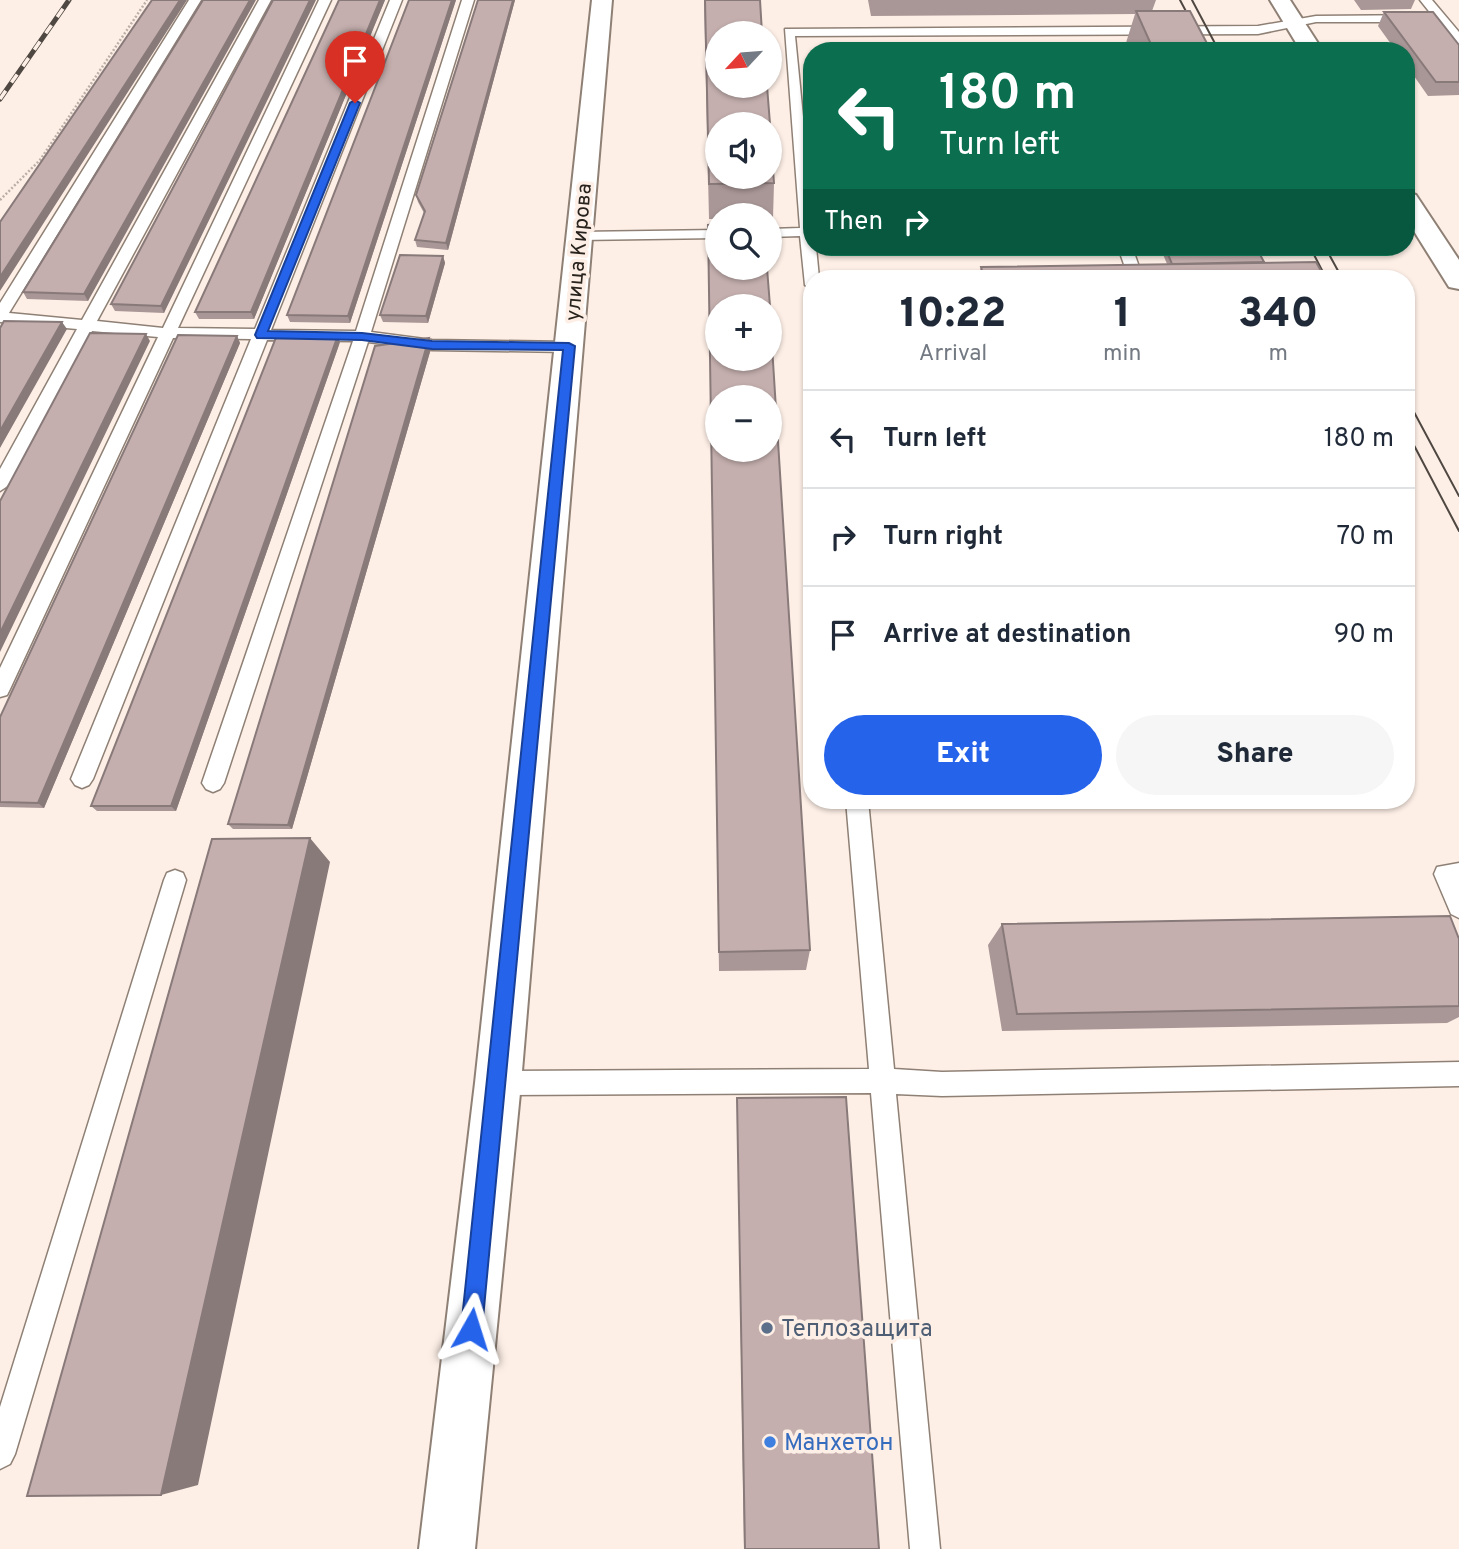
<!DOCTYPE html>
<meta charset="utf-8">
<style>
:root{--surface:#fff;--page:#f6f6f7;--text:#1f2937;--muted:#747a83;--line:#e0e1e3;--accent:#2563eb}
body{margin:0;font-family:Overpass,sans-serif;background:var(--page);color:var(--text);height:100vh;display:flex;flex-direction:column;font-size:26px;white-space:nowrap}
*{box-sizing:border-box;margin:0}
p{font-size:23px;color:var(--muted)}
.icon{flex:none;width:38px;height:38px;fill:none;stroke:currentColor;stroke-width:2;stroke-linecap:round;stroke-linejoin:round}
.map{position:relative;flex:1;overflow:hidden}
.sheet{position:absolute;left:803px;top:270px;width:612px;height:539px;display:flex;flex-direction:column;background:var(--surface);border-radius:28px;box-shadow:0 2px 5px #0004}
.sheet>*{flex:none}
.hud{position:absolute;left:803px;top:42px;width:612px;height:214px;border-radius:28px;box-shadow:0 2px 5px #0004;background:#0b6e4f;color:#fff;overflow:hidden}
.needle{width:46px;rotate:244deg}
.buttons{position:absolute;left:705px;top:21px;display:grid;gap:14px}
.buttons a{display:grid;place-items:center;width:77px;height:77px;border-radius:50%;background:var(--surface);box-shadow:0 2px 5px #0004;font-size:35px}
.pin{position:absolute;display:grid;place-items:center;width:60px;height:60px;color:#fff;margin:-72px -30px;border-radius:50% 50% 50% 0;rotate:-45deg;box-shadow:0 0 7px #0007}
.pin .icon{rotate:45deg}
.me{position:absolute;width:77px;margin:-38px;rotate:6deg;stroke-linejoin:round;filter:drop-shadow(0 0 5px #0008)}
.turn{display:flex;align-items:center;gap:24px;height:147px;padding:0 21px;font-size:32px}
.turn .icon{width:91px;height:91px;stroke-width:2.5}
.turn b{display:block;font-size:49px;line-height:60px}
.then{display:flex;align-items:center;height:66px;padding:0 21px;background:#0003;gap:14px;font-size:26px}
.eta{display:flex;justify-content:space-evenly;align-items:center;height:119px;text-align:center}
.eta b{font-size:42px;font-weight:800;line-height:49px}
.action{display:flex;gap:14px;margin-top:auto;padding:14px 21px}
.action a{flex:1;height:80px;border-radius:42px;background:var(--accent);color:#fff;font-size:28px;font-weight:800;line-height:80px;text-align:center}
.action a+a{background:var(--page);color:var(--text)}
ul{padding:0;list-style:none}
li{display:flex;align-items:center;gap:21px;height:98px;padding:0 21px;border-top:2px solid var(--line)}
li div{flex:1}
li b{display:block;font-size:26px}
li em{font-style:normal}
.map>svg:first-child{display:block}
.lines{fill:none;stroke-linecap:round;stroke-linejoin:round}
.service-casing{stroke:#8f8075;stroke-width:3}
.tertiary-casing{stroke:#8f8075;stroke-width:4}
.path{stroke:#bbafa7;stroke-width:2.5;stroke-dasharray:2 2;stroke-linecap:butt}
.service{fill:#fff;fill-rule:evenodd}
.tertiary{fill:#fff;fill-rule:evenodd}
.tram{stroke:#4f4842;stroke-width:2}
.rail-casing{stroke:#4f4842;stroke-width:5}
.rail{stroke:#fdefe6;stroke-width:3.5;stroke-dasharray:10;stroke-linecap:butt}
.wall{fill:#a99696}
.shaded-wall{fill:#897a7a}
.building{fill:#c4afae;stroke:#897a7a;stroke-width:2;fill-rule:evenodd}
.route{fill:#2563eb;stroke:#184099;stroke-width:2}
.service-dot{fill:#5c6f8a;stroke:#fdefe6;stroke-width:2.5}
.shop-dot{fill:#3f7fe0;stroke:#fdefe6;stroke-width:2.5}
.labels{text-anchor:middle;stroke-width:7;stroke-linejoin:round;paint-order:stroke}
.street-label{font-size:21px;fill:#29231e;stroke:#fdefe6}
.near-service-label{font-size:24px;fill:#4e5e75;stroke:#fdefe6;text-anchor:start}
.near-shop-label{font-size:24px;fill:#366cbe;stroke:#fdefe6;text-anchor:start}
</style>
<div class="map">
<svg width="1459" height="1549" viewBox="0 0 1459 1549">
<rect width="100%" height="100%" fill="#fdefe6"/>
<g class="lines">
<defs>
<path id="service" d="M189 0H201L9 313 82 320 259 0H271L97 321 163 328 319 0H331L178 328 255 329 390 0H402L271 330 356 331 462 0H474L371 332 432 340 569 342 577 347 569 352 432 350 368 342 224 783 220 789 213 792 206 789 202 783 353 341 267 340 93 779 89 785 82 788 75 785 71 779 251 339 173 338 10 689 7 695 0 697V668L158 337 92 331 9 485 0 491V469L77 329 0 322V303Z
M1420 0H1432L1459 32V44L1438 22H1316L1258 34 795 36 812 208V247H816L819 278H812V290L805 285 800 236 770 237V229L800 228 785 29 1258 26 1316 16 1432 15Z
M718 230V238L579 240 572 236 579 232Z
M1118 247H1132L1143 278H1074L1081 273H1127Z
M846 800H868L894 1069 942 1072 1459 1062V1086L942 1096 896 1094 940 1549H910L871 1093 498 1095 489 1092 486 1083 489 1074 498 1071 869 1069Z
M1459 863V918L1451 914 1434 874 1437 867Z
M175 870 183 873 186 880 15 1454 10 1464 0 1469V1407L164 880 167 873Z"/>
<path id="tertiary" d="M592 0H612L521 1083 475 1549H419L475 1083Z
M1270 0H1290L1323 51H1301Z
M1407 192 1416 195 1459 260V289L1449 287 1407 220Z"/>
</defs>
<use href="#service" class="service-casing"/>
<use href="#tertiary" class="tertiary-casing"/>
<path class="path" d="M0 200 40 160 147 0"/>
<use href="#service" class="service"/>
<use href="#tertiary" class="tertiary"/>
<path class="tram" d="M1180 0 1207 51
M1192 0 1219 51
M1310 247 1326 278
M1325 247 1342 278
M1407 399 1459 496
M1407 432 1459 531"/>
<defs>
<path id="rail" d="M0 99 69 0"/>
</defs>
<use href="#rail" class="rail-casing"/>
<use href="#rail" class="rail"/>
</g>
<path class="wall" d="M203 0 88 301 27 299 23 292Z
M273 0 164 313 115 311 111 304Z
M339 0H385L254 319H199L195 312Z
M409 0H456L350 323 290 322 287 315Z
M478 0H515L448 250 417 247 415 240 424 213 418 202 416 195Z
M704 0 774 183 773 218 770 219V215H718V219H709Z
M868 0H1156L1152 11 1211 51H1127L1125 46 1135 14 871 16Z
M1354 0H1415L1411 9 1361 10Z
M1384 12 1459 45V95L1428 96 1407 66V51H1396L1378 26Z
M708 225 810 950 806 970 719 971Z
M1160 247H1256L1264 262 1325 278H978L981 267 1167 264Z
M443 256 445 263 428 323 383 322 380 315Z
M237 336 240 343 44 808 0 807V717Z
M429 338 432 345 292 829H233L228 824Z
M340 342 176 811H97L91 806Z
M1002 924 1459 939V1017L1447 1023 1002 1031 988 945Z
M737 1098 879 1549H744Z"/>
<path class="shaded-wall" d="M180 0H187L0 291V277Z
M250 0H256L88 301 84 294Z
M310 0H316L164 313 161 306Z
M380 0H385L254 319 251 312Z
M452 0H456L350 323 348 316Z
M513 0H515L448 250 446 243Z
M443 256 445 263 428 323 426 316Z
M62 322 67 329 0 448V431Z
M146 334 150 341 0 652V633Z
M338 335 340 342 176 811 171 806Z
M237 336 240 343 44 808 38 803Z
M429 338 432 345 292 829 288 825Z
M310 838 330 862 198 1485 161 1495Z"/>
<path class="building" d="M152 0H180L0 277V222Z
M203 0H250L84 294 23 292Z
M273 0H310L161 306 111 304Z
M339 0H380L251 312H195Z
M409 0H452L348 316 287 315Z
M478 0H513L446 243 415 240 425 211 416 195Z
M705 0H760L762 33H718V86H767L770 124H718V177H770V128L774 183 709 184Z
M1136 11H1190L1211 51H1154Z
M1384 12H1433L1459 45V82H1436Z
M718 224V268H767L770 306H718V359H770V314L810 950 719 952 708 225ZM718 397H770V450H718Z
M1165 247H1256L1264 262 1172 264Z
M400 255 443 256 426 316 380 315Z
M1316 262 1325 278H984L981 267Z
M4 321 62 322 0 431V328Z
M90 333 146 334 0 633V501Z
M178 335 237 336 38 803 0 802V717Z
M277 335H338L171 806H91Z
M429 338 288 825 228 824 375 346Z
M310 838 161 1495 27 1496 212 839Z
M1450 916 1459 939V1006L1017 1014 1002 924Z
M846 1097 879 1549H745L737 1098Z"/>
<path class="route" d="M355 100 360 103 268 331 362 333 432 341 569 343 575 346 482 1329 479 1337 471 1340 464 1337 461 1329 563 350 432 349 362 340 257 338 255 335 350 103Z"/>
<circle class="service-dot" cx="767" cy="1328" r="7"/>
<circle class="shop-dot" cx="770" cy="1442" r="7"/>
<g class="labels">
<g class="street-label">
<text transform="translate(578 252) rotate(-85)" y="7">улица Кирова</text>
</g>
<g class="near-service-label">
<text x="781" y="1336">Теплозащита</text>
</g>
<g class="near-shop-label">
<text x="784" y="1450">Манхетон</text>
</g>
</g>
</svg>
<div class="buttons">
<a><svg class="needle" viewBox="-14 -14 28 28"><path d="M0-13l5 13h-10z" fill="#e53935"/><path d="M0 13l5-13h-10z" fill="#747a83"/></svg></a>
<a><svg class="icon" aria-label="sound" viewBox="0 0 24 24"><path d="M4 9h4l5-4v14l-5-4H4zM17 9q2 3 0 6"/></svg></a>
<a><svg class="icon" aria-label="search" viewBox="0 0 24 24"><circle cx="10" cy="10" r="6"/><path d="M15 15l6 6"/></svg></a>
<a>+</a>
<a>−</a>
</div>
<div class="pin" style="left:355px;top:103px;background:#d93025"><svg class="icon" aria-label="arrive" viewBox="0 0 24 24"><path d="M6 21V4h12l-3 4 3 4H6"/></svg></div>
<svg class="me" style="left:471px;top:1329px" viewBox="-20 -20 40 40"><path d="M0-17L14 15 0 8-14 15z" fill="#2563eb" stroke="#fff" stroke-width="4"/></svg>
<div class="hud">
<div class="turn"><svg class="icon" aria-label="left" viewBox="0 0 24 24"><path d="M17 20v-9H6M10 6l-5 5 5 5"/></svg><div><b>180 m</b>Turn left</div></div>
<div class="then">Then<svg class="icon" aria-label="right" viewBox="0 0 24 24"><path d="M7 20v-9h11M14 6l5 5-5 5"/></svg></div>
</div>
<section class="sheet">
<div class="eta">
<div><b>10:22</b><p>Arrival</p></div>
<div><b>1</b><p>min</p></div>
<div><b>340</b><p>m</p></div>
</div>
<ul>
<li><svg class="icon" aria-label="left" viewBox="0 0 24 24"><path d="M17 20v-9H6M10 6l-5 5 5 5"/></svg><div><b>Turn left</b></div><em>180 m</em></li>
<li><svg class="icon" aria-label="right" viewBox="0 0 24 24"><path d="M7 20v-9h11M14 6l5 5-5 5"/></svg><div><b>Turn right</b></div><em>70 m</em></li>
<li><svg class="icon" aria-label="arrive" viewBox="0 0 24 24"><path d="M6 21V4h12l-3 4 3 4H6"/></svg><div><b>Arrive at destination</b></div><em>90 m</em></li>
</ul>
<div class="action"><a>Exit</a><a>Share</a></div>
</section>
</div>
